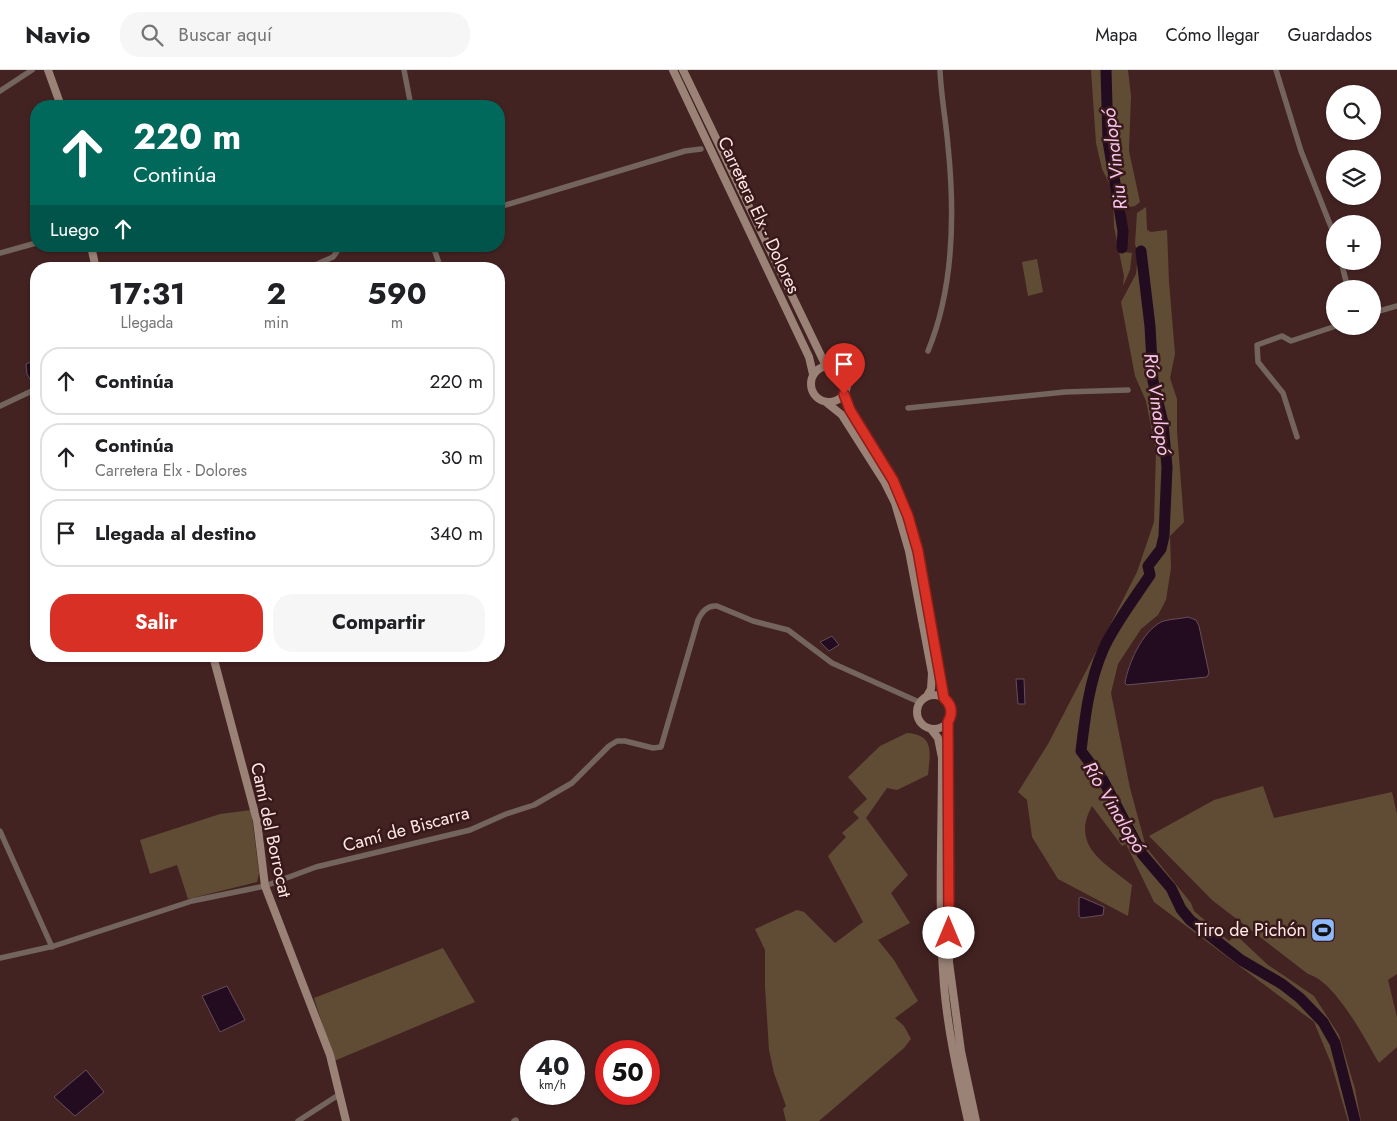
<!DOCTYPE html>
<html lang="es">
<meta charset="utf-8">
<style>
:root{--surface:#fff;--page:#f6f6f6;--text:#202124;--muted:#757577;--line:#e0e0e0;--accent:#d93025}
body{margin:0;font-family:Jost,sans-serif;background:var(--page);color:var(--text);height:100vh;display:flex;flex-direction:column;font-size:19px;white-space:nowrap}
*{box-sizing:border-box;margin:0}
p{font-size:16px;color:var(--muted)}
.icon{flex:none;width:28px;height:28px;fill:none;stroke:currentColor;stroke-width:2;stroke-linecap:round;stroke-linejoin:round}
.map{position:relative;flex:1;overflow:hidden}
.sheet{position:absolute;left:30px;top:192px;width:475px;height:400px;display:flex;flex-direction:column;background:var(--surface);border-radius:20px;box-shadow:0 1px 4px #0004}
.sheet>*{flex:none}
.guide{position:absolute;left:30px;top:30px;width:475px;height:152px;border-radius:20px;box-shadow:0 1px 4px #0004;background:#00695c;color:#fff;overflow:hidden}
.tools{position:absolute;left:1326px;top:15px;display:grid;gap:10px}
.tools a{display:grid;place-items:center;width:55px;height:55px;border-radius:50%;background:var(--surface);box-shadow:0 1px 4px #0004;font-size:25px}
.speed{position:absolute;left:520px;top:970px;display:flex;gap:10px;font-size:25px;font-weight:700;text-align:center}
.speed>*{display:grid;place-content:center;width:65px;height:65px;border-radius:50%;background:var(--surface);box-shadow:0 1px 4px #0004;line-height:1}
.speed small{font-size:12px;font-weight:400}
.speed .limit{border:8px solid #d22;background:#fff;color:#111}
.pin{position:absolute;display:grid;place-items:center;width:42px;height:42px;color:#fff;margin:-51px -21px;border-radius:50% 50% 50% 0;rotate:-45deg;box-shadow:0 0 5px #0007}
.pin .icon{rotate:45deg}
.me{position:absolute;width:55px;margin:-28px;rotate:0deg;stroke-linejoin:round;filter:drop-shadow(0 0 4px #0008)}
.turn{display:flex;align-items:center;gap:18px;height:105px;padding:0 20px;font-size:22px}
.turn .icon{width:65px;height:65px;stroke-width:2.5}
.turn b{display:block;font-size:35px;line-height:42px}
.then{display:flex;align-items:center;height:48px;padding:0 20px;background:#0003;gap:10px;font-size:19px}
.eta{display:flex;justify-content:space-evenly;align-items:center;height:85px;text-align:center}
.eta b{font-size:30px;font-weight:700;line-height:35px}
.primary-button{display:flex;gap:10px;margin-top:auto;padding:10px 20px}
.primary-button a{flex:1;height:58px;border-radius:20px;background:var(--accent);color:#fff;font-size:20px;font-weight:700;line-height:58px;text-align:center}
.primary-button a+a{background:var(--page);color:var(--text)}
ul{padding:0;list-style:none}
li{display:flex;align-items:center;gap:15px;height:68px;margin:0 10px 8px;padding:0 10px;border:2px solid var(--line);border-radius:20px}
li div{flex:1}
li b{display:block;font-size:19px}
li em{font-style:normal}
header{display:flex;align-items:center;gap:30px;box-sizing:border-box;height:70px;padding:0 25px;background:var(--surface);border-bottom:1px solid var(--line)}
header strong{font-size:24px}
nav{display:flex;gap:28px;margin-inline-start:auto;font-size:18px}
.search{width:350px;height:45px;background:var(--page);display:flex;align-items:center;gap:12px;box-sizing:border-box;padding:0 18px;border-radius:20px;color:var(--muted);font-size:19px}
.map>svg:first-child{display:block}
.green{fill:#604c34}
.water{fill:#230c20;stroke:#654e5c}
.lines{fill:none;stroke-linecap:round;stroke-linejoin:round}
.river{stroke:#230c20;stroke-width:11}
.street{stroke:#73645d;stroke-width:5.5}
.secondary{stroke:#9a8277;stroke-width:8}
.route-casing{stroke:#8d1f18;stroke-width:12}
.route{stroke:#d93025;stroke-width:9}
.labels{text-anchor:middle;stroke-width:5;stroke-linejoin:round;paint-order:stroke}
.street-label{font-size:18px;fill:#ffe8e7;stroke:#381919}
.poi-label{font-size:18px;fill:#ffe8e7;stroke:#381919;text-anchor:end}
.water-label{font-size:19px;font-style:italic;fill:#f9c5ef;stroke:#381919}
</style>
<header>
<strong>Navio</strong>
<div class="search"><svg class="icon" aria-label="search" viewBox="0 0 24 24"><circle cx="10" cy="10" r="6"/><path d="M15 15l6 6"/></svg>Buscar aquí</div>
<nav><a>Mapa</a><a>Cómo llegar</a><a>Guardados</a></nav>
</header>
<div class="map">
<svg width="1397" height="1051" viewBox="0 0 1397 1051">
<rect width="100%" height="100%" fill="#432322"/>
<path class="green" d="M1091 0H1128L1131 26 1129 81 1140 132 1135 136 1129 137 1125 142 1124 182 1132 183 1130 200 1123 216 1124 206 1114 157 1113 121 1102 99 1096 73Z
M1146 137 1147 160 1151 162 1167 160 1169 212 1175 284 1170 308 1177 329V361L1184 452 1170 466 1171 498 1166 530 1158 545 1141 559 1118 594 1111 623 1130 718 1146 777 1191 833 1194 841 1229 871 1236 865 1268 895 1314 926 1339 965 1355 1019 1361 1051H1348L1331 993 1314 952 1154 832 1126 774 1122 776 1092 736C1070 776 1105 793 1132 815L1128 846 1058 809 1032 767 1027 730 1018 722 1048 674 1111 553 1137 502 1154 452 1156 381 1146 331 1135 306 1121 232 1136 204 1138 184 1135 174 1137 143Z
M1037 189 1043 222 1028 226 1022 192Z
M907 663C935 665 930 683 928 705L897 720 887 718 866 748 908 805 891 823 910 853 878 870 894 890 918 931 895 948 904 956 911 969 904 978 819 1051H786L783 1039 786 1036 774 1003 769 980 765 916V880L755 859 797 840 804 842 835 873 863 852 828 786 846 767 842 763 859 748 853 742 867 729 848 707 880 676Z
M1263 716 1274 748 1392 722 1397 744V904L1388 910 1397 947V977L1379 993C1365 969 1335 911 1308 904L1212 830 1149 766 1214 730Z
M251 740 259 803 257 812 188 829 177 795 150 804 140 770 220 744Z
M443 878 475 932 334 991 314 928Z"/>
<path class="water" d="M36 290V316L33 314 27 304 26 294Z
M1188 547 1196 550 1199 556 1209 603 1207 607 1127 615 1125 613C1128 594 1142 562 1161 552 1168 549 1180 549 1188 547Z
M832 566 839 575 829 581 820 572Z
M1016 609H1024L1025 634H1018Z
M1081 827 1104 837 1103 845 1081 848 1079 846V828Z
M227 916 245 950 220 962 202 926Z
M86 1000 104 1022 75 1046 54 1027Z"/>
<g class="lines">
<path class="river" d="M1106 0 1108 71 1123 161 1122 178
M1141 181 1150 256 1153 311 1163 353 1167 397 1164 466 1161 479 1148 496 1150 505C1136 526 1112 558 1103 580 1089 612 1085 647 1081 681L1103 710 1142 784 1171 818 1181 839 1190 850 1241 890 1282 914 1300 928 1323 952 1335 973 1355 1051"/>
<path class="street" d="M404 0 411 36
M1276 0 1301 81 1335 167
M0 21 32 0
M499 137 685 81 701 79
M433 176 440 196
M0 183 36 173
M1341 191 1348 219
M306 199 333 187 341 176
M1372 243 1397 236
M928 281C954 218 955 144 948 76 946 51 941 26 940 0
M0 336 36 319
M908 338 1065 322 1128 320
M1297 367 1283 323 1258 292 1257 275 1282 266 1291 271 1336 256
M0 761 52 877
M0 888 54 876 192 831 265 816 316 797 470 760 506 744 534 735 572 713 609 676 617 671H625L653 678 661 677 698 550C702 542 707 535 717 536L753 551 788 560 832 593 919 632
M298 1051 340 1024
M514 1051 516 1050"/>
<path class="secondary" d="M48 0 61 36
M673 0 809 287 813 304
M683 0 826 296
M91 176 96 199
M811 314a18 18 0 1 1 36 0a18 18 0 1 1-36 0Z
M844 325 850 340 893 411 908 446 919 491 944 628
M827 333 842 345 884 411 895 433 909 481 932 603 931 619 927 626
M213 586 257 751 265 816 330 985 346 1051
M917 642a17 17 0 1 1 34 0a17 17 0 1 1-34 0Z
M948 652 949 892 961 981 976 1051
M931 659 938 668 942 688C942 764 938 840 944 916 948 962 958 1006 968 1051"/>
</g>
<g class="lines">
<defs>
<path id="route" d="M844 324 850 340 893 410 908 446 918 481 944 628C952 635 953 643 948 652L949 863"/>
</defs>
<use href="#route" class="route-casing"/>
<use href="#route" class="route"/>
</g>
<defs>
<symbol id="stadium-square" viewBox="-11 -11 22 22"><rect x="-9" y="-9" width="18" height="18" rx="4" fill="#8eb9fd" stroke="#381919"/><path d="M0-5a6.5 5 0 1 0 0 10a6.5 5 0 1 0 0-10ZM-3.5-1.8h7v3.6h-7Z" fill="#111"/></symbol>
</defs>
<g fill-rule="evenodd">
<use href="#stadium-square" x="1309" y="846" width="28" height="28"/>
</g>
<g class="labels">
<g class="street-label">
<text transform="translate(759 145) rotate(65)" y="6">Carretera Elx - Dolores</text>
<text transform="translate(406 759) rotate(-15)" y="6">Camí de Biscarra</text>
<text transform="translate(271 760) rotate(78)" y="6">Camí del Borrocat</text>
</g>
<g class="poi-label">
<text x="1306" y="866">Tiro de Pichón</text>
</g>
<g class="water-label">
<text transform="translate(1114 89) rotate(-97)" y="7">Riu Vinalopó</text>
<text transform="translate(1158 334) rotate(82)" y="7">Río Vinalopó</text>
<text transform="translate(1115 737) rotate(59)" y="7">Río Vinalopó</text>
</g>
</g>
</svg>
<div class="tools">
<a><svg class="icon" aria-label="search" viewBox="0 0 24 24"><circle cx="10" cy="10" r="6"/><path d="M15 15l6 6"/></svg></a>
<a><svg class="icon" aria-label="layers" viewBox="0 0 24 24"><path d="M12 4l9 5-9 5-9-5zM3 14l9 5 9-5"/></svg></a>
<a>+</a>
<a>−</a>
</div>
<div class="speed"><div>40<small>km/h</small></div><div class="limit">50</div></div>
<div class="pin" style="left:844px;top:324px;background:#d93025"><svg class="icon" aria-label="arrive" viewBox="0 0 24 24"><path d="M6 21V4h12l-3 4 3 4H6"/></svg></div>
<svg class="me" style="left:949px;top:863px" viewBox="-20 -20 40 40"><circle r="19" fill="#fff"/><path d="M0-13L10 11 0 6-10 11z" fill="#d93025"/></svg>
<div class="guide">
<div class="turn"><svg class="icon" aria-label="ahead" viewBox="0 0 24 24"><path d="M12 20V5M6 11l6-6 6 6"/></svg><div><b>220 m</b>Continúa</div></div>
<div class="then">Luego<svg class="icon" aria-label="ahead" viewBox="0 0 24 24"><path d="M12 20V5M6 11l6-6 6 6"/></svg></div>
</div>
<section class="sheet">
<div class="eta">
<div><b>17:31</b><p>Llegada</p></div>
<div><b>2</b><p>min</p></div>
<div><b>590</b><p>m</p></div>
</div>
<ul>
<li><svg class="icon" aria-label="ahead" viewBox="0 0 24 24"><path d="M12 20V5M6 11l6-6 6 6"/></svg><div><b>Continúa</b></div><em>220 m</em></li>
<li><svg class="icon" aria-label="ahead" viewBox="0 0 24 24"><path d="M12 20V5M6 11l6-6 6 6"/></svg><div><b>Continúa</b><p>Carretera Elx - Dolores</p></div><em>30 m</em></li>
<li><svg class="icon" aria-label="arrive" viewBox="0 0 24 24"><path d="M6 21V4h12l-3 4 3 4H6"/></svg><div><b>Llegada al destino</b></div><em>340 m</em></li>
</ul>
<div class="primary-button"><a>Salir</a><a>Compartir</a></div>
</section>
</div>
